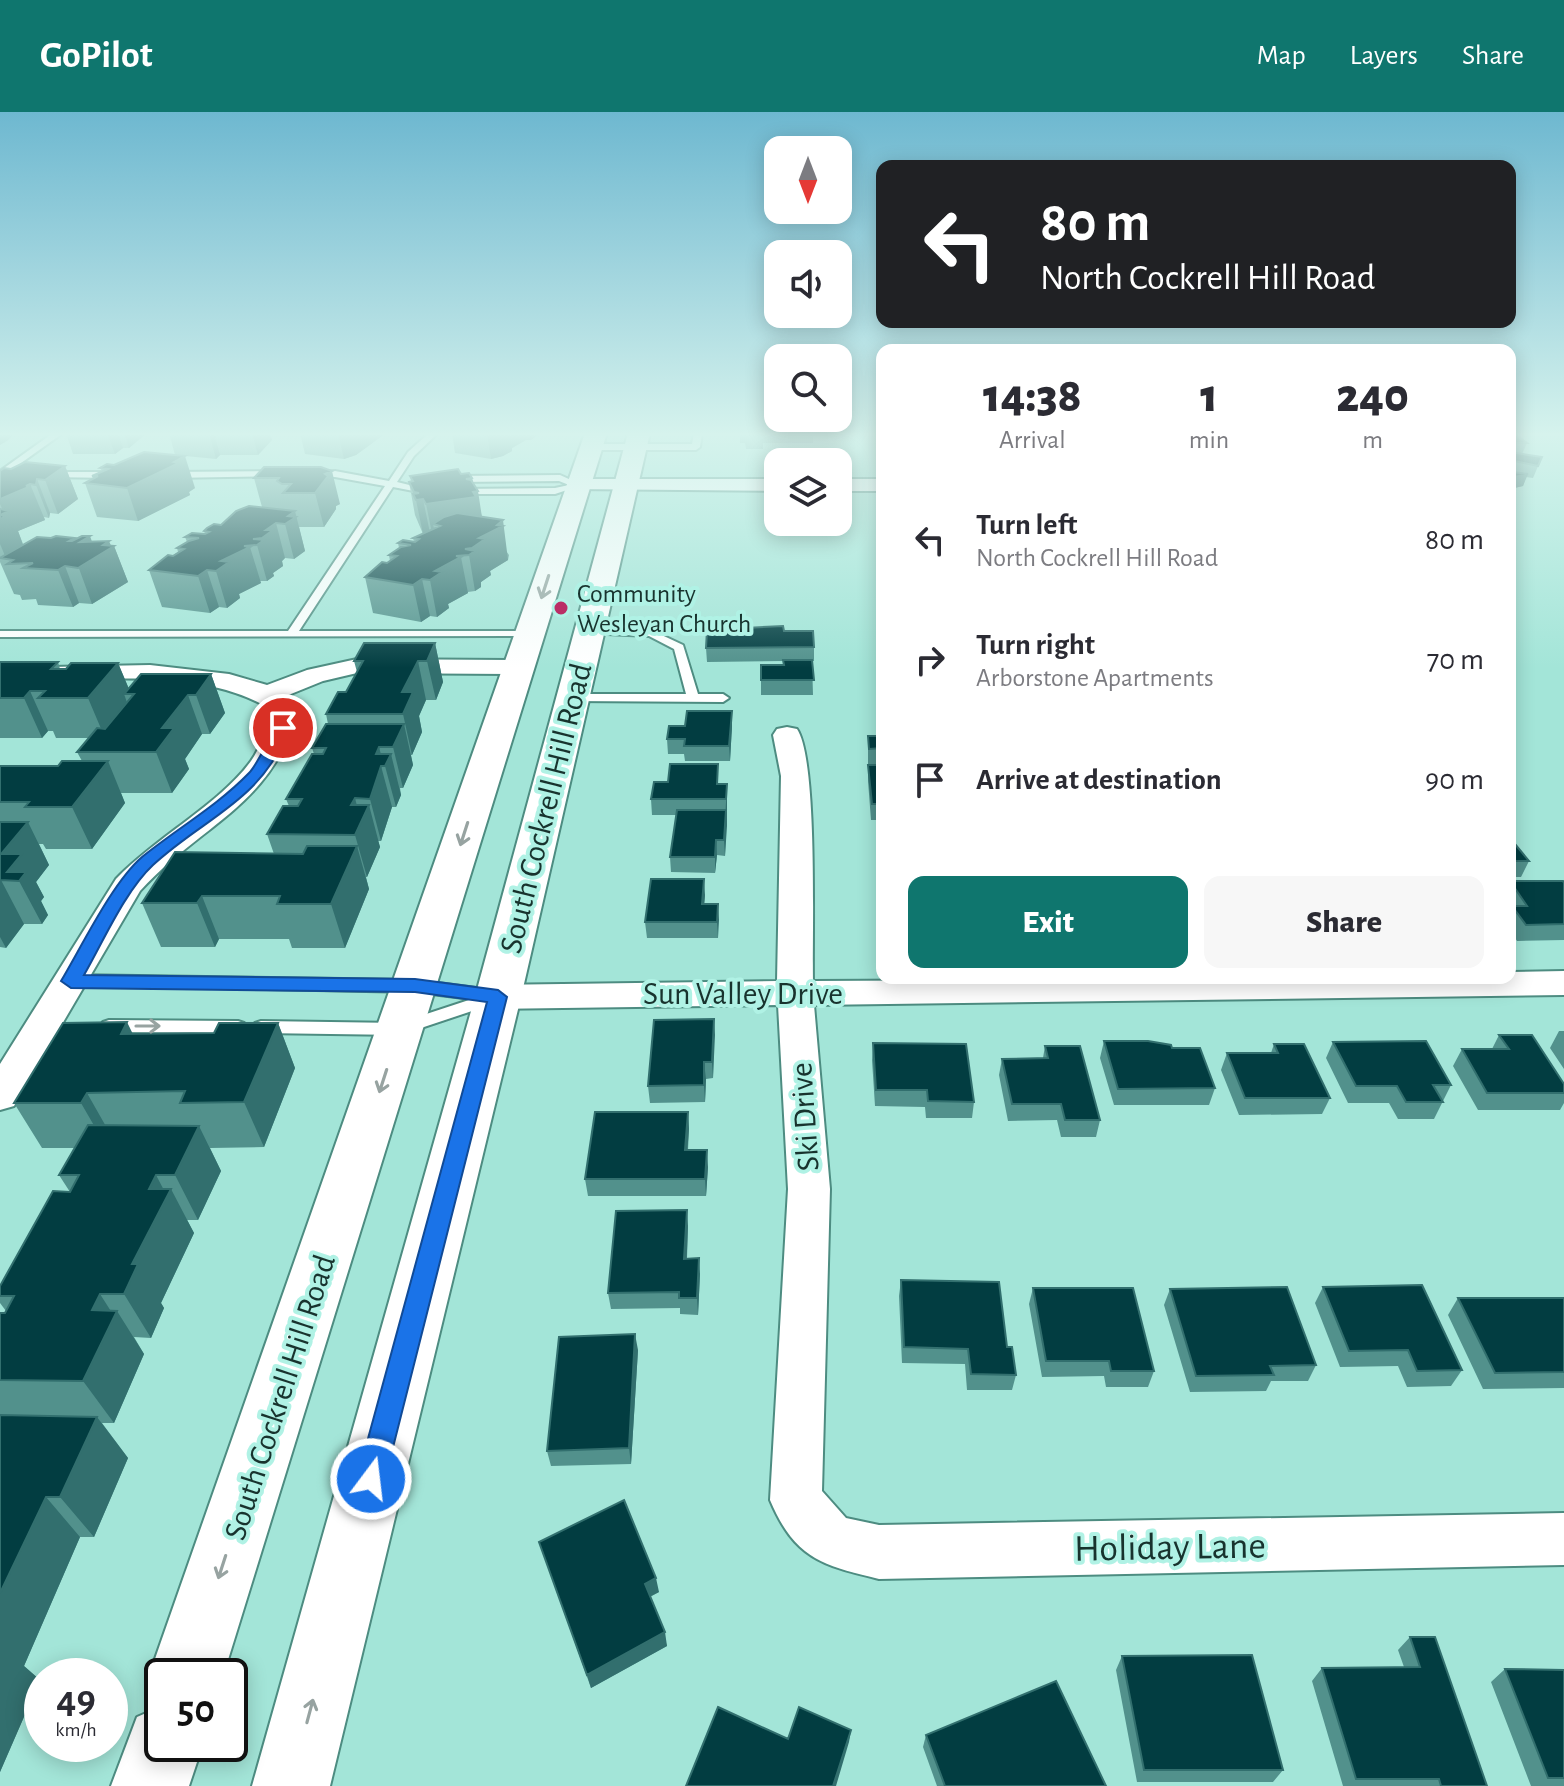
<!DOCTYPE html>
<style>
:root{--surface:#fff;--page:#f7f7f7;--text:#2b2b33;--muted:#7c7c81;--accent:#0f766e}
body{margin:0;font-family:"Alegreya Sans",sans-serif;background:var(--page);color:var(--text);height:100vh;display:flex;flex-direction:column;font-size:30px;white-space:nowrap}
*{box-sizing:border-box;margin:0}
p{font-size:26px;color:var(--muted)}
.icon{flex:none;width:44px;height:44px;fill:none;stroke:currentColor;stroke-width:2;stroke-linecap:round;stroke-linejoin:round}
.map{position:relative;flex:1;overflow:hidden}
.drawer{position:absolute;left:876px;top:232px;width:640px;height:640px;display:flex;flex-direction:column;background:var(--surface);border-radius:16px;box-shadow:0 4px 20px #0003}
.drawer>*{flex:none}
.hud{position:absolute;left:876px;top:48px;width:640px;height:168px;border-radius:16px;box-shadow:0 4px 20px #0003;background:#202124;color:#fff;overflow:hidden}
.needle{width:52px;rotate:180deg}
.fabs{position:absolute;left:764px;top:24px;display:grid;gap:16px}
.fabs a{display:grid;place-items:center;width:88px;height:88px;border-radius:16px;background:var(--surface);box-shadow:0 4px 20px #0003;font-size:40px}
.speed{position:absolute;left:24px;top:1546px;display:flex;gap:16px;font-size:40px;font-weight:700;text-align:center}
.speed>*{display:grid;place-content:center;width:104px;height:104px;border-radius:50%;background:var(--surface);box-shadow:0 4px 20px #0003;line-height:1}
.speed small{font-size:20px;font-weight:400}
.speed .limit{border:4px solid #111;border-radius:12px;background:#fff;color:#111}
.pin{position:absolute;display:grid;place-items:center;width:68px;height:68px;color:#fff;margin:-34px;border:4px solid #fff;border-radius:50%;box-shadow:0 2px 8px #0007}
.me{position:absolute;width:88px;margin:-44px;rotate:15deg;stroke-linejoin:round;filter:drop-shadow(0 0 6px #0008)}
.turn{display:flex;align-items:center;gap:28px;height:168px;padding:0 32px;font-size:36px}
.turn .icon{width:104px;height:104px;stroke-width:2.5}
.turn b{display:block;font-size:56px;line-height:68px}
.eta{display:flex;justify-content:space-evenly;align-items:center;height:136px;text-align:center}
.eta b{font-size:48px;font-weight:800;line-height:56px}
.action{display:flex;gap:16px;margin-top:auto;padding:16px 32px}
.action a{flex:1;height:92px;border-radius:16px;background:var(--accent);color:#fff;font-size:32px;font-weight:800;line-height:92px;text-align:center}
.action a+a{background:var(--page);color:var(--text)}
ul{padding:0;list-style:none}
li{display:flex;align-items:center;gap:24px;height:120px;padding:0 32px}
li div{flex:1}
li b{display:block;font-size:30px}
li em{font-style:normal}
header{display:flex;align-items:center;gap:48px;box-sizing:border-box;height:112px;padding:0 40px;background:var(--accent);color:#fff}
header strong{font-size:38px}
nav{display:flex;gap:44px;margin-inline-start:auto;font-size:28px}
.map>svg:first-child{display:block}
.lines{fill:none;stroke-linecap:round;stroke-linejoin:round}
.lane-casing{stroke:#4d8c81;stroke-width:4}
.street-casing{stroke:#4d8c81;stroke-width:4}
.secondary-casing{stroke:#4d8c81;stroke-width:4}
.lane{fill:#fff;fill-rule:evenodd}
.street{fill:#fff;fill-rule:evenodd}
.secondary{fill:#fff;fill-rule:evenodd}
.wall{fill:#52918c}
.shaded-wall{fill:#326f6e}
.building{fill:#023d41;stroke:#326f6e;stroke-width:2}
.oneway{stroke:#97a3a1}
.route{fill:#1a73e8;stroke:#114b97;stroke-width:2}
.poi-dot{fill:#ba2e66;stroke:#b0f2e5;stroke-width:3}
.labels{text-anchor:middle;stroke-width:8;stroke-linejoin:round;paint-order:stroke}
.far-poi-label{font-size:26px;fill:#18332e;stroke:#b0f2e5;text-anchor:start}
.street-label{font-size:32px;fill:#18332e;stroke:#b0f2e5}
.near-street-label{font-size:38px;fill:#18332e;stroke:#b0f2e5}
</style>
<header>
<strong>GoPilot</strong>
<nav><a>Map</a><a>Layers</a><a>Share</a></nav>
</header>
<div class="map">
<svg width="1564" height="1674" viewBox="0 0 1564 1674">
<rect width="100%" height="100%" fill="#a3e5d8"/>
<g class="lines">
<defs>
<path id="lane" d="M53 321H63L0 366V359Z
M429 321H438L414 344 397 370 434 379 429 382 393 375 299 519H530L534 520V524L0 525V519H288L385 374 335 365H314L311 364V360L335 359 389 369 408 340Z
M694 321H702L700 335 696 338H591L587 335 591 332H692Z
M278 359 281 360V364L170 366 166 363 170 360Z
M50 360H114L118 363 114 366 47 365 46 363Z
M560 363 582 373 555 382H456L451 379 453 377 555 376 569 373 559 369 451 370 447 367 451 364Z
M590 516 651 518 683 533 698 582H723L729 586 723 590 569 589V583L573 582H686L674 537 649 524 586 521V517Z
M71 863 415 868 492 878 498 880 501 886 499 890 400 923 261 921 255 919 252 915 255 911 261 909 399 911 472 887 415 880 65 873 63 869 65 865Z
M109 908 238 909 244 911 247 915 244 919 238 921 109 920 103 918 100 914 103 910Z"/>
<path id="street" d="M578 367H778V379L571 377 568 373Z
M838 367H882V379H838Z
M357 547 519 548 528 550 531 555 528 560 519 562 357 561 323 569 286 584 299 595C273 694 203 710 140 779L14 994 0 998V952L116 767C155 726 220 692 251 649 262 633 267 616 272 598 199 552 84 569 0 572V556L150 553 229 562 267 573 307 558Z
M787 615 797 617C818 648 812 822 813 869L1510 866V860L1564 859V883L814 893 830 1077 822 1379 846 1406 879 1413 1564 1401V1453L879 1467C822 1453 795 1447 770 1388L788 1077 778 893 498 897 485 894 480 885 485 876 498 873 777 869 781 664 773 623 777 617Z"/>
<path id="secondary" d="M585 321H607L223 1564H162V1591L149 1564Z
M628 321H650L521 885 330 1674H252L475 885Z
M162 1594V1632H203L189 1674H111L137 1605Z"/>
</defs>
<use href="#lane" class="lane-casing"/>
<use href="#street" class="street-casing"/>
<use href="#secondary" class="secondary-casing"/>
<use href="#lane" class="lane"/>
<use href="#street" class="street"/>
<use href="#secondary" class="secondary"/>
</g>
<path class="wall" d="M66 321H147L129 336H123L115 342H73Z
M169 321H270L272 328 258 343H220L216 347 175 343Z
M300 321H386L356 343 344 347 305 342Z
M452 321H540L531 328H526L512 336V339L503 344 491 347 455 341Z
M740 321H813V331H763V337H746L745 331H740Z
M1510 322 1527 331 1522 342 1542 345 1533 366 1526 365 1523 374 1510 377Z
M65 354 78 387 58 402 50 401 49 406 44 405 45 408 18 419 23 432 75 428 114 434 128 470 92 492 79 491 73 495 38 493 36 487 22 488 20 483 14 482 0 450V359L11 357Z
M264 355 340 392 336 394V397L324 415H299L305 439 294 447 285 446 282 449 283 454 273 461 274 464 267 469H260L261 471 239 482 240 486 227 496 219 495 210 501 162 495 149 458 178 440 177 436 187 430 185 425 205 422 204 419 262 395 254 366Z
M100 356 195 376 189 380 190 383 138 409 97 405 85 371 93 367 92 364 102 359Z
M461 362 472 366 482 405 509 443 508 448 490 459 491 463 481 470V475L475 479 468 480V481L448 492 449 496 437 505 430 504 421 510 373 501 365 465 390 449 389 443 399 436 398 431 414 430 413 426 423 422 415 403 409 370 411 369 410 364Z
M784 519 814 535V549H812L813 583H761V553H783V549L707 550 706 536Z
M435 531 443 570 436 588H426L419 604 422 620 412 643H411L413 653 403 676H400L401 683 396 695H392L381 729H378L380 735 367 765H366L369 777 345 836H292L289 827H219L215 835H161L142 791 274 742 267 722 289 694 286 687 314 642 312 636 328 612 326 602 346 580 357 560 354 549Z
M0 550H58L60 557 118 551 129 577 211 562 225 601 210 622H202L185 647 189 657 172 681H121L125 691 92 737H46L43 732H39L49 753 36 770 44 785 41 789 48 803 42 812H24L6 836 0 835V654H58L82 649 77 640 89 626H56L53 619H48L42 626H0Z
M879 606H882V652H868V624H878Z
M732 614 730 649H685L684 642H668L667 627Z
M868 653H882V708H871L868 669Z
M718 672 727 688 725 744 717 743 715 761 671 760 670 745 676 703H652L651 687Z
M1510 726 1529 749 1521 765H1510Z
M1510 769 1564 771V828L1517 829 1510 818Z
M705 783 704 792H718V826H647L645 810Z
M714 907 713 966 706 967 705 990 650 991 648 974Z
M278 911 295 956 264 1035 210 1036 221 1059 198 1108H187L194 1121 161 1191 164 1196 151 1226 134 1225 144 1242 114 1311H102L128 1346 94 1425H80L24 1554 40 1568 0 1660V1268L5 1201 6 1199 0 1191V1174L70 1080 59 1063 75 1036H42L14 991 133 922 214 921Z
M1559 919H1564V957L1550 936Z
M1499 923 1564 972V991L1560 998H1478L1453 954 1462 937H1492Z
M1104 929 1172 936 1215 976 1209 993H1114L1100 946Z
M1333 930 1451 973 1434 1007H1398L1389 991H1348L1326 946Z
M873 931 974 990 972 1006H926L925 995 875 994 872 948Z
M1274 932 1330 986 1322 1002 1239 1003 1221 958 1227 941H1271Z
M1045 934 1100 1008 1096 1025H1061L1057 1008 1008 1009 999 963 1002 947 1043 946Z
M688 1000 689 1017 688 1038 708 1055 706 1084H588L585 1067Z
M688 1114 687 1146 700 1162 698 1203 680 1202V1196L611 1197 608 1181Z
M901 1168 1007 1235 1016 1263 1012 1278H967L965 1252 902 1251 899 1184Z
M1323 1175 1462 1258 1451 1274 1407 1275 1398 1254 1340 1255 1315 1191Z
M1033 1176 1154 1259 1148 1275H1106L1104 1264 1042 1265 1029 1192Z
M1170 1177 1316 1253 1308 1269H1271L1266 1279 1190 1280 1164 1193Z
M1458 1186H1564V1276L1483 1277 1448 1203Z
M638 1238 631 1352 551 1354 547 1339Z
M539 1430 659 1480 650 1485 667 1534 591 1576Z
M1410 1525 1487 1674H1343L1312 1569 1322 1556 1404 1555 1398 1538Z
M1122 1544 1283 1658 1273 1670H1137L1116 1558Z
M1505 1557 1564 1558V1674H1531L1491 1570Z
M926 1623 1106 1674H937L923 1635Z"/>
<path class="shaded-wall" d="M0 321H15L7 329 0 333Z
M107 321H118L123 336 115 342Z
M124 321H147L129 336Z
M209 321H214L220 343 216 347Z
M252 321H270L272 328 258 343Z
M338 321H386L356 343 344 347Z
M487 321H540L531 328H526L512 336V339L503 344 491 347Z
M185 344 195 376 189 380 190 383 138 409 127 376Z
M65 354 78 387 58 402 45 368Z
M332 359 340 392 336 394V397L324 415 315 381 325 362Z
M1528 362 1523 374 1510 377V366Z
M472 366 475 379H478L483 412H433L436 426H433L426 392 466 367Z
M37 367 50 401 49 406 36 373Z
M30 372 45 408 18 419 23 433 6 446 0 432V403L4 401 0 392V387Z
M423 387 430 421 423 422 416 388Z
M295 399 305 439 294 447 285 412 288 404Z
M503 408 508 448 490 459 491 463 481 470V475L475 479 469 443 465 437Z
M276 411 285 446 282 449 283 454 273 461 274 464 267 469 257 433 253 427Z
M90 424 97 444 103 433 109 429 112 436 114 434 128 470 92 492 69 429 74 426 84 452 80 430Z
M250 435 261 471 239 482 240 486 227 496 216 459 221 449Z
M461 445 468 481 448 492 449 496 437 505 430 468 435 459Z
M65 454 79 491 73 495 58 458Z
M207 458 219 495 210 501 198 464Z
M422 467 430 504 421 510 413 473Z
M435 531 443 570 436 588 427 549Z
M418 549 426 588 419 604 422 620 412 643 403 602 402 580Z
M118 551 131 582H124L129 596 105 626 88 586Z
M211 562 225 601 210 622 196 583Z
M30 579 48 619 42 626 24 586Z
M188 583 202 622 185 647 189 657 172 681 156 640 162 616Z
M732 599V614L730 649 729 634Z
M404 612 413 653 403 676 393 635Z
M379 635 384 654H381L392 695 381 729 370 687 376 642Z
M391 642 401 683 396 695 385 654Z
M108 649 125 691 92 737 72 695Z
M727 672V714L725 744 724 728Z
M355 686 361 710 369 693 380 735 367 765 355 723 351 693Z
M28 710 49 753 36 770 44 785 41 789 48 803 42 812 19 769 12 768 1 742Z
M716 728 717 743 715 761V745Z
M357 734 369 777 345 836 331 792Z
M704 767 705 783 703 808 702 792Z
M1 768 24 812 6 836 0 825V770Z
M202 784 219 827 215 835 197 791Z
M718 792 719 808 718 826 717 810Z
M714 907 715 923 713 966 712 950Z
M127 910 149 955 121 922Z
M278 911 295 956 264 1035 244 990Z
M704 950 706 967 705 990 704 973Z
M87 981 112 1025 107 1036 81 991Z
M688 1000 689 1017 686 1055 685 1038Z
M199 1014 221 1059 198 1108 175 1063Z
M707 1038 708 1055 706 1084 705 1067Z
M156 1063 167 1084 171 1077 194 1121 161 1191 164 1196 151 1226 124 1182 132 1152 149 1077Z
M687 1098 688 1114 686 1163 684 1147Z
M699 1146 700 1162 698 1203 697 1186Z
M100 1182 114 1204 117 1199 144 1242 114 1311 83 1269 92 1198Z
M635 1222 638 1238 631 1352 629 1336Z
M97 1305 128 1346 94 1425 60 1385Z
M46 1385 80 1425 24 1554 40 1568 0 1660V1481Z
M656 1466 659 1480 647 1486 645 1472Z
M665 1520 667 1534 591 1576 587 1563Z
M851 1618 849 1630 836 1674H833Z"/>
<path class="building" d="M1510 322H1515L1527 331H1510Z
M144 340 185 344 174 350 179 351 127 376 85 371 98 364H92L108 357 100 356 107 352 114 353Z
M1510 340 1542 345 1538 354 1510 348Z
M25 350 65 354 45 368 37 367 36 373 30 372 26 374H31L0 387V359L4 356 11 357Z
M264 355H321L332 359 325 362 328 364 315 381H283L291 372H282L277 369 279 366H254Z
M458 357 461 362 469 361 472 366 466 367 471 368 478 379 473 380 476 385 426 392 423 387 416 388 413 382 419 381 414 380 409 370 413 369 410 364Z
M1510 358 1513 360 1528 362 1510 366Z
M249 394 295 399 288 404 296 405 285 412 276 411 266 418H273L262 426 253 427 264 428 257 433 244 434 250 435 221 449 229 450 216 459 207 458 198 464 149 458 168 443 173 444 184 437 177 436 189 429 199 426 185 425 192 421 205 422 209 420 204 419 207 416 214 412 221 413 236 399Z
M0 397 9 399 0 403 6 404 0 407Z
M457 401 503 408 497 413 503 414 479 426 485 427 472 436 465 437 475 439 469 443 456 444 461 445 435 459 442 460 430 468 422 467 413 473 365 465 382 450 387 451 397 444 389 443 401 435 411 433 398 431 403 428 415 430 419 427 413 426 440 414 433 412 444 405Z
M56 424 74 426 69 429H72L82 424H90L80 430 109 429 103 433 114 434 78 456 65 454 58 458 23 456 33 451 7 452 13 448 0 446 37 425 51 426Z
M783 514 784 519H813L814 535 706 536 707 518Z
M364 531H435L427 549H418L402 580H413L403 602H326L338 580H346L363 549H354Z
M783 548H812L814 568H761V553H784Z
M0 550H58L51 557H66L71 551H118L88 586H38L45 579H30L24 586H0Z
M141 562H211L196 583H188L162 616H174L156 640H77L97 616 105 617 134 582H124Z
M687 599H732L729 634H684L685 627H667L669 614H685Z
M879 606H882V636L869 637 868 624H880Z
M326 612H404L393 635H379L376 642H391L385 654H381L370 687 355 686 351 693H369L355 723 267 722 283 694H298L302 687H286L312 642H323L326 636H312Z
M62 649H108L72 695H25L29 690H0V654H58Z
M670 652H718L717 672H727L726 687H651L654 670H668Z
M868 653H882V692H872Z
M677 698H726L724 728H716L715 745H670Z
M0 710H28L1 742H22L7 760H26L19 769 1 768 0 770Z
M1510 726 1529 749H1510Z
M307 734H357L331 792H277L280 784H202L197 791H142L175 740 303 742Z
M651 767H704L702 792H718L717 810H645Z
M1510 769H1563L1564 771V812L1526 813 1512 794H1527Z
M714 907 712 950H704V973L648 974 654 908Z
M127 910 121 922 214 921 219 911H278L244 990 180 991 185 979 87 981 81 991H14L63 911Z
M1499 923H1532L1564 972V981H1487L1462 937H1509Z
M1104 929H1148L1171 933 1172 936H1200L1215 976 1118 977Z
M1426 929 1451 973H1433L1443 990H1406L1397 974H1356L1333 930Z
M873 931 966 932 974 990 928 989 927 978H876Z
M1274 932H1304L1330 986H1245L1227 941H1278Z
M1045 934H1080L1100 1008H1065L1061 992H1012L1002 947 1048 946Z
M595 1000H688L685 1038H707L705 1067H585Z
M88 1013 199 1014 175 1063H156L149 1077H171L132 1152H138L124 1182H100L92 1198 117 1199 83 1269 0 1268V1201H5L14 1184H0V1174L53 1079 70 1080 79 1063H59Z
M687 1098 684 1147 699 1146 697 1186H679V1180L608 1181 616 1099Z
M901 1168 999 1170 1007 1235H1012L1016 1263 971 1262 968 1237 904 1235Z
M1422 1173 1462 1258 1417 1259 1408 1238 1349 1239 1323 1175Z
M1287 1175 1316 1253 1270 1254 1274 1263 1196 1264 1170 1177Z
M1033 1176H1133L1154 1259H1111L1109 1249H1046Z
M1458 1186H1564V1260L1495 1261Z
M635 1222 629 1336 547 1339 559 1225Z
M0 1303 97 1305 60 1385H46L0 1481Z
M624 1388 656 1466 645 1472 665 1520 587 1563 539 1430Z
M1410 1525H1435L1487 1674H1441L1439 1667H1356L1322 1556 1420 1555Z
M1252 1543 1283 1658H1144L1122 1544Z
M1505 1557 1564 1558V1666H1548Z
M1056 1569 1106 1674H945L926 1623Z
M718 1595 788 1627 799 1595 851 1618 833 1674H686Z"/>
<defs><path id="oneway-shaft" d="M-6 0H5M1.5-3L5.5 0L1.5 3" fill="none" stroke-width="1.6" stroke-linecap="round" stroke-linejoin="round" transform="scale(2)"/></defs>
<g class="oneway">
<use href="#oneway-shaft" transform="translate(545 475) rotate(108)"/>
<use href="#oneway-shaft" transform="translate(464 722) rotate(108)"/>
<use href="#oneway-shaft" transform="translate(148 914)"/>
<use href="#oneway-shaft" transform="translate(383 969) rotate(108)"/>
<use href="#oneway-shaft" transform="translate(222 1455) rotate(108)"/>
<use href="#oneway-shaft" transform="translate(310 1599) rotate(-75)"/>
</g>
<linearGradient id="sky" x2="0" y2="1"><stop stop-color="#6eb8d0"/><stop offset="0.58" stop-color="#d6f3ed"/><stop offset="1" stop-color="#d6f3ed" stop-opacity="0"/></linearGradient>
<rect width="1564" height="556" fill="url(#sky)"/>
<path class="route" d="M283 611 290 616C260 691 206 704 153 753 125 779 103 830 84 863L415 867 498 878 507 885 385 1367 381 1377 371 1381 361 1377 357 1367 487 890 415 880 71 876 61 869C82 834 112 771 142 745 178 716 217 694 249 661 260 650 272 615 283 611Z"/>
<circle class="poi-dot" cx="561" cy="496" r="8"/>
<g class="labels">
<g class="far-poi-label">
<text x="577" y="490">Community<tspan x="577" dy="30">Wesleyan Church</tspan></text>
</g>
<g class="street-label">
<text transform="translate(545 696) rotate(-76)" y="11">South Cockrell Hill Road</text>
<text x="743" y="892">Sun Valley Drive</text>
<text transform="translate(804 1005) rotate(-94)" y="11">Ski Drive</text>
<text transform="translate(279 1285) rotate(-72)" y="11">South Cockrell Hill Road</text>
</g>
<g class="near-street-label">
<text transform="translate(1170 1434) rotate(-1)" y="13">Holiday Lane</text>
</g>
</g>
</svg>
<div class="fabs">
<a><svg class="needle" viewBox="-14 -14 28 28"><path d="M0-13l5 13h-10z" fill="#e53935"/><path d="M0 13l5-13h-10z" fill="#7c7c81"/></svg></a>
<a><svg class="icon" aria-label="sound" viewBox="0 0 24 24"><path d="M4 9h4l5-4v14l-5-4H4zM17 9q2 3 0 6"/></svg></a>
<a><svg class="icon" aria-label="search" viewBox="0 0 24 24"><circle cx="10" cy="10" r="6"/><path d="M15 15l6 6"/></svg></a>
<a><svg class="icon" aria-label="layers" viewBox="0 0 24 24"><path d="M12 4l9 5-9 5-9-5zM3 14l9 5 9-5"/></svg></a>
</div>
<div class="speed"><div>49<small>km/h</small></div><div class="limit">50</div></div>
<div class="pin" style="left:283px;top:616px;background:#d93025"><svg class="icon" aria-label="arrive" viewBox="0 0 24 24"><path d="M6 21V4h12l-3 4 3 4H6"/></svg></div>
<svg class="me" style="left:371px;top:1367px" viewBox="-20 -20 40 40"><circle r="17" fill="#1a73e8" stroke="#fff" stroke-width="3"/><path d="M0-11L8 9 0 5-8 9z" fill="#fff"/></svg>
<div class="hud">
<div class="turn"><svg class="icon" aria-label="left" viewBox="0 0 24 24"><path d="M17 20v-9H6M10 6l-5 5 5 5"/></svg><div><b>80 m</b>North Cockrell Hill Road</div></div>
</div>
<section class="drawer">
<div class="eta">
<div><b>14:38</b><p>Arrival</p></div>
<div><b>1</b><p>min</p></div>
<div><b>240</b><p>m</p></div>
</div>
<ul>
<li><svg class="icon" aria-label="left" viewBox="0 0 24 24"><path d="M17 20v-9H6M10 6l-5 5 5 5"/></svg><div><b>Turn left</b><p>North Cockrell Hill Road</p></div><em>80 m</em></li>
<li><svg class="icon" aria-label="right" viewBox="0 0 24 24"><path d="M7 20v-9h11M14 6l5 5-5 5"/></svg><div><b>Turn right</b><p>Arborstone Apartments</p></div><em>70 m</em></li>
<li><svg class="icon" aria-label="arrive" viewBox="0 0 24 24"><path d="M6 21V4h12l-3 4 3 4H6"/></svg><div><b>Arrive at destination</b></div><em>90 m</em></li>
</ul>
<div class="action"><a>Exit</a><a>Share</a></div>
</section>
</div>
